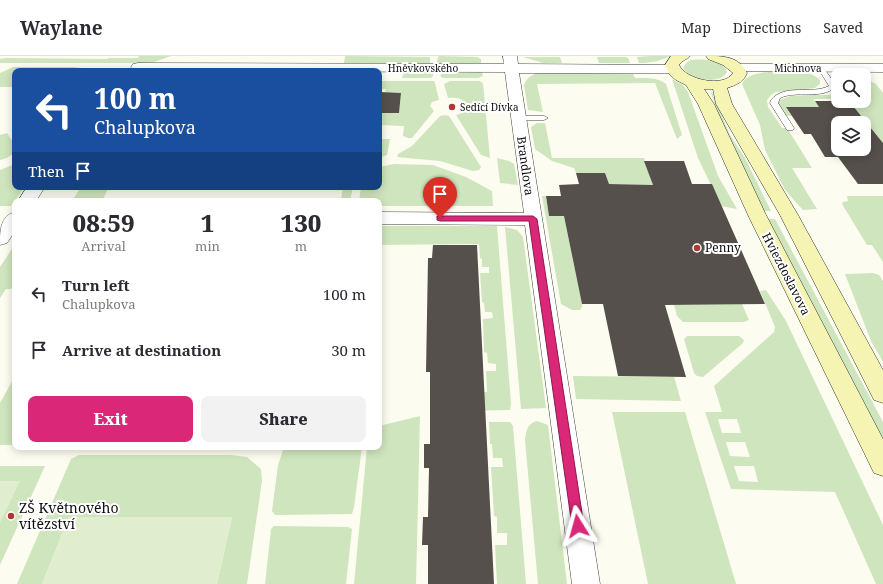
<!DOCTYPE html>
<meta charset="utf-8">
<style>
:root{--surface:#fff;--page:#f2f2f3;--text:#2b2b33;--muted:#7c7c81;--line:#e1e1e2;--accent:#db2777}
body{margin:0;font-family:"Noto Serif",serif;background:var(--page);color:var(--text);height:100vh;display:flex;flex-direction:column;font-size:15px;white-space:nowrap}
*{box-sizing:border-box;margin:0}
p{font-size:13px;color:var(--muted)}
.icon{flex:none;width:22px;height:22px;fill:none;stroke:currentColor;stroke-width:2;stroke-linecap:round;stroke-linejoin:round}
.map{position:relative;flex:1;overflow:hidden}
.panel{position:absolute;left:12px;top:142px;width:370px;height:252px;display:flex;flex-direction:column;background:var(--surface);border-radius:8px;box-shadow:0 2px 10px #0003}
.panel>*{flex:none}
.hud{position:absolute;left:12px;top:12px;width:370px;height:122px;border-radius:8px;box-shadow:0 2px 10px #0003;background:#1a4fa0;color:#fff;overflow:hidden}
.tools{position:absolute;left:831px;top:12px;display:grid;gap:8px}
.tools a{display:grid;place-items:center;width:40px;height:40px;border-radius:8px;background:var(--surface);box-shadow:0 2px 10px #0003;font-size:20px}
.pin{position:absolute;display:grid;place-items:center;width:34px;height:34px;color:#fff;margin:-41px -17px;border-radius:50% 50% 50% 0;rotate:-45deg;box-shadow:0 0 4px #0007}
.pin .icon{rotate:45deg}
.me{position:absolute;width:44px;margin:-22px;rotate:352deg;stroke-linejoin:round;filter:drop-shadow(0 0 3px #0008)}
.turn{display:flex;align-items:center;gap:14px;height:84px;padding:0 16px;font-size:18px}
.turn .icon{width:52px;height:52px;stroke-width:2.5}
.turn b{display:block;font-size:28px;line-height:34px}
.then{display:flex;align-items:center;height:38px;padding:0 16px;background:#0003;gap:8px;font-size:15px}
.eta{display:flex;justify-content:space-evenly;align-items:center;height:68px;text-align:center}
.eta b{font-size:24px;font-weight:800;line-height:28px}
.action{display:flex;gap:8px;margin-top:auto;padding:8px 16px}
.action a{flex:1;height:46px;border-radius:8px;background:var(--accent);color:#fff;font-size:16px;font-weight:800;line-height:46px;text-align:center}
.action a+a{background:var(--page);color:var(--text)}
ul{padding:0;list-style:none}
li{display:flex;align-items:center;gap:12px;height:56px;padding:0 16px}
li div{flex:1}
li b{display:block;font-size:15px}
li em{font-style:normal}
header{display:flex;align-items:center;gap:24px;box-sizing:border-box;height:56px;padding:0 20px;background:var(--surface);border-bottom:1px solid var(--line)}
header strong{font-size:19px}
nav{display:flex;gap:22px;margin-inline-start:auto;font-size:14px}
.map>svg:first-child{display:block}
.green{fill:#cfe5bd;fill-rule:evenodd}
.pitch{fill:#e0edce}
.building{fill:#55504b;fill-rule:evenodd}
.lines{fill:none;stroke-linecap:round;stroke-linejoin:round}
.lane-casing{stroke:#414141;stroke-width:1}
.street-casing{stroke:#414141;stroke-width:1}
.secondary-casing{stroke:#303030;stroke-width:1}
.lane{fill:#fff;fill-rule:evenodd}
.street{fill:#fff;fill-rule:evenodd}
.secondary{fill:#f6f4b2;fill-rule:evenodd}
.route{fill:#db2777;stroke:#8e194d}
.poi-dot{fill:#af3734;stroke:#fff;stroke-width:1.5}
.labels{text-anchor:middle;stroke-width:4;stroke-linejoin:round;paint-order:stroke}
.far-street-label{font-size:10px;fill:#0e0e0e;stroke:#fff}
.far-poi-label{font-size:10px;fill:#0e0e0e;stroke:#fff;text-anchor:start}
.street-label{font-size:12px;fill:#0e0e0e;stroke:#fff}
.poi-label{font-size:12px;fill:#0e0e0e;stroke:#fff;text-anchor:start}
.near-poi-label{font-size:14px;fill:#0e0e0e;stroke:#fff;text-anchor:start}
</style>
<header>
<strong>Waylane</strong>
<nav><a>Map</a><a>Directions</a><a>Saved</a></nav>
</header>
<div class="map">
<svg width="883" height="528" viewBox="0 0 883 528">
<rect width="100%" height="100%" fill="#fdfcf0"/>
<path class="green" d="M139 0H171L154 6 140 7H0V3L6 2 107 3 109 2H138Z
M345 0 429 1 430 2V7H344Z
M440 0 477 1 481 3V7H437L438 1Z
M651 0H670C660 5 651 7 639 7L637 1Z
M523 1H560L562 7H543Z
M597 1H625L628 2 630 7H599Z
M691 4C702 3 723 3 727 16 720 30 690 23 683 12L687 6Z
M13 11H73L82 12 90 15H15V31H0V17Z
M433 15V20L431 22H402L404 16Z
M440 15H451L452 17 482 16 483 20 478 22H444L441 21Z
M542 16 633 18 635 22C645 22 658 21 666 28L682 79 677 83 655 27 537 28 543 56 528 54 524 29C527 20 534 18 542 16Z
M771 16C787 16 808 12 820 24V28L815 32 775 36 771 39 767 44 768 51 782 72H787L812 112H792L817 153 803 154 785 134 765 94 760 69 742 28C746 18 762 16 771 16Z
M864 22 876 28 883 37V87L849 45H864Z
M672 23 683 29 688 36 718 120 737 153 721 150 698 102Z
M379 25H434L435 27 439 44 432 46 430 50 434 55 412 82H408L403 80 404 70 379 69V57H399L401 37H385L386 33H379Z
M450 25H479L483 27 490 102 481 99 456 59 465 56 468 51C464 42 456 41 448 42L444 28Z
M712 36 730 79 745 102 771 155H761L724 74 711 37Z
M806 39H838V43H813L821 53H809L807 51H786L792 60H785L778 48 779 44 791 40Z
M445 59 449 60 481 111 479 114 473 115 440 105 397 101 398 98 412 90 440 60Z
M537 67H545L552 102H644L653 129 609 128 605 117H576L574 112 552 105 535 93 531 71Z
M7 77 15 89V96L7 102 0 104V79Z
M379 83H390L387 99 379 102Z
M497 102 509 105 514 108 518 129 500 127Z
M15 108V131H25L11 150H0V114Z
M394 108 433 109 466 121 492 135 493 150H379V145H359L361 131H379V111Z
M81 131H109L102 145H72Z
M343 131H353L350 145H110L111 143 341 144Z
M542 140H546L549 160H564L582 248V251L580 254H572L561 248Z
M847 140H883V206L872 189H867L842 148 843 146 848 145Z
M765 163H775L883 366V393Z
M379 170H497L511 348 510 354 458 355 453 336H487L486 315H496V308L488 307 487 297 484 296 483 263 493 262 492 256H485L484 247 482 246 480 217H489V211H482V203L480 202 479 188 379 189Z
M505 171 517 174 523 181 546 352 521 353Z
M15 188V226L11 233H6L0 242V211Z
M873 217 879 219 883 225V306L871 285 845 218Z
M766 234 786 265 883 469V528H876L835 436 731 433 705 356H722L714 330 774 276 775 271 760 235ZM718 363H737L741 377H722ZM726 386H745L750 401 730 400ZM734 410H754L758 426 739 425Z
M742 248 749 264 744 266H683L677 260 674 249Z
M687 280H739L744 284 743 287 703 321 697 320 694 317 684 283Z
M15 320V389H0V347Z
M573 320 674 321 681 345 576 343Z
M612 356H685L736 528H648Z
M420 360 416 528H354L367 391H379V370Z
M537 365 548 369 567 528H538L525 384C526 376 527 367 537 365Z
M489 366H510L513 370 526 528H497L495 489H507V477H497V461L494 460 491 411H503L502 402H493L492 388H490Z
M284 391H362L354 451 352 458 275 459 272 455 278 409Z
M79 399H231L247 401 261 413 262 425 247 528H217L232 461H69L42 528H17L71 403Z
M0 410H45L0 509Z
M274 470 348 471 352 473 346 528H265L271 473Z"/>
<path class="pitch" d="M0 425H20L0 467Z
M69 461H232L217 528H42Z"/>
<path class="building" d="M379 36 401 37 399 57H379Z
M815 45H849L883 87V128H858L838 101H825L811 78H804L786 51H819ZM838 67H864V93H838Z
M644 105H684L692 128H712L765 248 665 249 686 321 618 320 603 248H582L564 160H549L546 140H561L559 129 579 128 576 117H605L609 128 653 129Z
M433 189H477L494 528H428V489H422L423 461H428L429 412H424V388H430V316H426L428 202H432Z"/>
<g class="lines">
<defs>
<path id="lane" d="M821 10 823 11 835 28V31C822 44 797 34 780 42L778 47 794 72 793 74H787L770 47 771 44C785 27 811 39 829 30L818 12Z
M515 60H544L548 62 544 64H515Z"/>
<path id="street" d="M503 0H517L518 8 673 9 678 10 680 13 678 16 673 17H519L600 528H572L525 169 379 168V156L524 157 505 16 138 15 133 14 131 11 133 8 138 7 504 8Z
M738 8H883V16L733 15 731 12 733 9Z
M27 131H45L36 145H18Z
M15 156V175L7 187 0 189C0 175 0 160 15 156Z"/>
<path id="secondary" d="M671 0H690C687 4 682 4 679 9 686 24 724 32 733 17L723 9 708 3 706 0C723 0 739 0 747 17 744 26 736 29 727 32L732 48 798 159 883 314V347L874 344 780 159 716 48 713 33H704L714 48 766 159 883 383V420L874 417 748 159 698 48 686 29 676 24 670 19 665 9Z"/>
</defs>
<use href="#lane" class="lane-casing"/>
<use href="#street" class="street-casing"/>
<use href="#secondary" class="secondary-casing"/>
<use href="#lane" class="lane"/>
<use href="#street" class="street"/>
<use href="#secondary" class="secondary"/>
</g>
<path class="route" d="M437 160H533L537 163 584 470 582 474 578 475 574 474 572 470 529 165H440L437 164Z"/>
<g class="poi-dot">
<circle cx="452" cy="51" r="4"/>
<circle cx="697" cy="192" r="4"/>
<circle cx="11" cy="460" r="4"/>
</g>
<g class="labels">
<g class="far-street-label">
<text x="423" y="16">Hněvkovského</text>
<text x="798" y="16">Michnova</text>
</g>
<g class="far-poi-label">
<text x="460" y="55">Sedící Dívka</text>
</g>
<g class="street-label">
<text transform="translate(525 110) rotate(82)" y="4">Brandlova</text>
<text transform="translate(786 218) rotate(63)" y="4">Hviezdoslavova</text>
</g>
<g class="poi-label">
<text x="705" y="196">Penny</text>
</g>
<g class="near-poi-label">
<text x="19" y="457">ZŠ Květnového<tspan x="19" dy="16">vítězství</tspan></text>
</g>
</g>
</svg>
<div class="tools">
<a><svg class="icon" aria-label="search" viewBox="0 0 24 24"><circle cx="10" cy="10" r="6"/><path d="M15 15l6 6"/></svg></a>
<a><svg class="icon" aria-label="layers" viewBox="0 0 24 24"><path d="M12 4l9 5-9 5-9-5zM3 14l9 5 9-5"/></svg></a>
</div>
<div class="pin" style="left:440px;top:162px;background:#d93025"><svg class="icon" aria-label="arrive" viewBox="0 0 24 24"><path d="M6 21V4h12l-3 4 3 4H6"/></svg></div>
<svg class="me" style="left:578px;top:470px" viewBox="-20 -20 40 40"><path d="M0-17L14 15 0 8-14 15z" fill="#db2777" stroke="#fff" stroke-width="4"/></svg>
<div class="hud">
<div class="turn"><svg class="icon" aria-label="left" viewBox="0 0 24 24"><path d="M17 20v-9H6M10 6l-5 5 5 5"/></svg><div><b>100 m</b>Chalupkova</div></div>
<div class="then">Then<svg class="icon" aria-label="arrive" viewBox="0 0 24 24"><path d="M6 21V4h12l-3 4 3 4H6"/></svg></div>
</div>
<section class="panel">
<div class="eta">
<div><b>08:59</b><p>Arrival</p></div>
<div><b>1</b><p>min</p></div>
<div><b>130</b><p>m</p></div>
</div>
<ul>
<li><svg class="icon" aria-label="left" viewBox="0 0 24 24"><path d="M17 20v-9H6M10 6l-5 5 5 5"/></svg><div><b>Turn left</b><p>Chalupkova</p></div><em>100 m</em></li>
<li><svg class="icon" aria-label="arrive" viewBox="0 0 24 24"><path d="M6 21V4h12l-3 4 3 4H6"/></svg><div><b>Arrive at destination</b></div><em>30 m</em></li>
</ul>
<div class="action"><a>Exit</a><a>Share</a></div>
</section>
</div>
